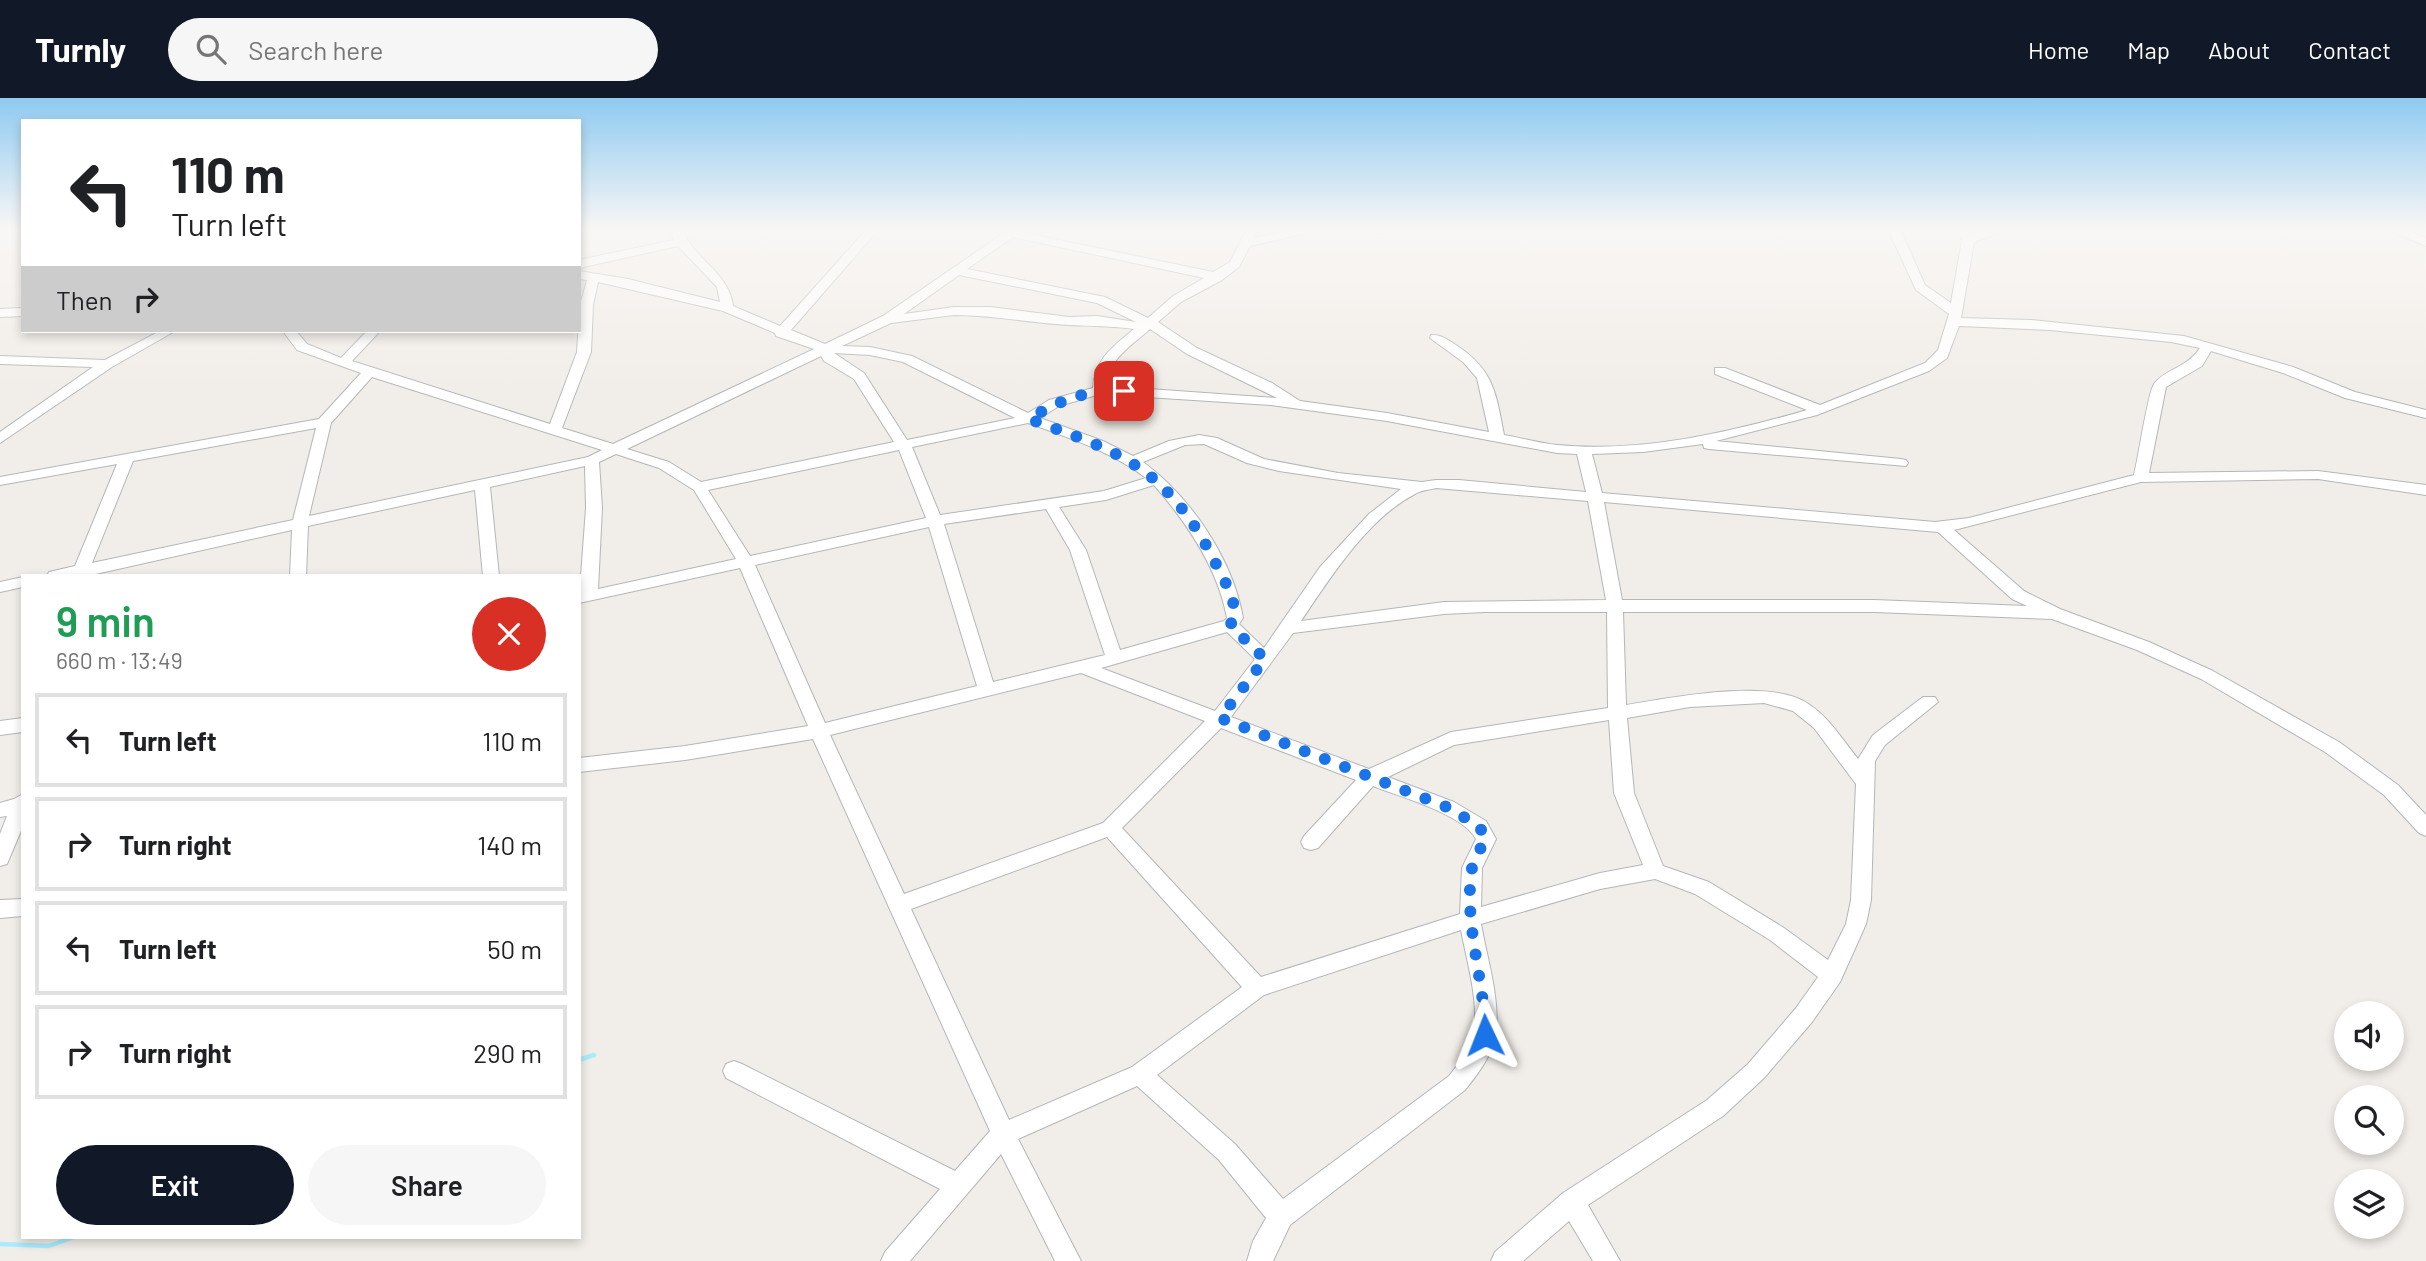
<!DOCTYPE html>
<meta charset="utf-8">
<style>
:root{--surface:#fff;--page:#f6f6f6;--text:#202124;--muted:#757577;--line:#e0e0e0;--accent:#111827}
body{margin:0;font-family:Barlow,sans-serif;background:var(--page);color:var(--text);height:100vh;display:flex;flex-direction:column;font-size:26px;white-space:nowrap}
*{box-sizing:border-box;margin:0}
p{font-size:23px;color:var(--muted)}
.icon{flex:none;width:38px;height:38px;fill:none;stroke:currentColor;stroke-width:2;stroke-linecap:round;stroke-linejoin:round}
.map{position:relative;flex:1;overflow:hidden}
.panel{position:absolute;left:21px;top:476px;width:560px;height:665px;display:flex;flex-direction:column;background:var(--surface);border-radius:0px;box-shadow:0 4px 10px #0003}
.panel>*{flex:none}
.hud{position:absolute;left:21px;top:21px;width:560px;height:214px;border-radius:0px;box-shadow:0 4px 10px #0003;background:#fff;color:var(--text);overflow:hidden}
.tools{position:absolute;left:2334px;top:903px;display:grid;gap:14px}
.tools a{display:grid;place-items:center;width:70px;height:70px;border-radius:50%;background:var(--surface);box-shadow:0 4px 10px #0003;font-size:35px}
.pin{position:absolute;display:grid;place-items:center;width:60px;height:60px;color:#fff;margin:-30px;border-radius:14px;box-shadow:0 4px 10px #0006}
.me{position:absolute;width:77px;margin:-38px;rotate:358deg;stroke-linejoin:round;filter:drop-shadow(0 0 5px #0008)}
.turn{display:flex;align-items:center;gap:24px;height:147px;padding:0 35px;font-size:32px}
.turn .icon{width:91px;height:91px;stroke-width:2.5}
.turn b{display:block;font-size:49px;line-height:60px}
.then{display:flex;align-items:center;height:66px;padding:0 35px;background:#0003;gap:14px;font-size:26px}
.round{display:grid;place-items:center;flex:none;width:74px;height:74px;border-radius:37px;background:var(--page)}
.summary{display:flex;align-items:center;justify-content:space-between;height:119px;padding:0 35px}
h1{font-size:42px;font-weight:600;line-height:52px;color:#1e9e55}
.button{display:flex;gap:14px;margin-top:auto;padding:14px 35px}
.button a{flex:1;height:80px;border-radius:42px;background:var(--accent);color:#fff;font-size:28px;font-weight:600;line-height:80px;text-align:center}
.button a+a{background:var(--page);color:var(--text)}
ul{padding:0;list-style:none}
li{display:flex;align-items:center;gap:21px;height:94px;margin:0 14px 10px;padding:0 21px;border:4px solid var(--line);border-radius:0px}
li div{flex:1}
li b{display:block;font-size:26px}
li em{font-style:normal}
header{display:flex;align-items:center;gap:42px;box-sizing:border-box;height:98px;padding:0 35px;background:var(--accent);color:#fff}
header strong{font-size:33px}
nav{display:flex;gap:38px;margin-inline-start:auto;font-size:24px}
.search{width:490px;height:63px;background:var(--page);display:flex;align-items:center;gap:18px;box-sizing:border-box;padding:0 24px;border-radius:38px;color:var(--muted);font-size:26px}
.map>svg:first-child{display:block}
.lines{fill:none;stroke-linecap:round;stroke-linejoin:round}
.stream{stroke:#a9ecff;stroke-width:4.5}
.minor-casing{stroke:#b3b7ba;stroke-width:2}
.minor{fill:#fff;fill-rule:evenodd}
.route{stroke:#1a73e8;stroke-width:12;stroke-dasharray:0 21.6}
</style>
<header>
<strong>Turnly</strong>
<div class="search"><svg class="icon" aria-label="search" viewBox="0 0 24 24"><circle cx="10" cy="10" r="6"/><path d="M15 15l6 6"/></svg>Search here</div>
<nav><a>Home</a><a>Map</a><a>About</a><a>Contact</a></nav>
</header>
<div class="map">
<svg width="2426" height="1163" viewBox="0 0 2426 1163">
<rect width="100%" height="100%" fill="#f1ede8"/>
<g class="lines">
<path class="stream" d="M579 962 594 957
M0 1146 49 1148 74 1139"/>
<defs>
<path id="minor" d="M670 131H682C694 162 729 174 733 208L780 228 867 131H879L791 232 825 246 883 218 1001 137 998 134 1000 131H1022L1020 134 1213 174 1230 164 1247 131H1259L1254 140 1299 131H1324L1250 148 1239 169 1222 182 1181 204 1158 224 1197 250 1272 285 1300 303 1387 315 1489 334 1477 280 1463 264 1430 240 1431 237C1441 236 1448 242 1456 247 1494 272 1496 295 1504 337 1521 340 1539 345 1557 347 1640 355 1728 335 1807 312L1715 276V270H1725L1820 307 1925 265 1938 252 1949 216 1916 192 1888 131H1900L1925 187 1951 205 1962 142 1956 131H1968L1971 137 1991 131H2010L1974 144 1961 220 2031 222 2184 238 2293 269 2355 294 2426 312V320L2345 300 2283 275 2211 253 2202 268 2166 289 2149 375 2318 373 2426 387V397L2318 381 2141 384 1954 432 2024 493 2060 511 2149 544 2213 573 2339 644 2398 687 2426 717V738L2419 735 2384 697 2325 654 2201 581 2137 552 2052 521 1874 514H1623L1626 607C1670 600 1769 580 1807 605 1829 619 1842 641 1858 661L1873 637 1923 599H1935L1938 604 1885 647 1875 663 1871 802 1866 826 1840 884 1812 924 1764 980 1723 1018 1588 1107 1620 1163H1593L1569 1123 1523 1163H1491L1495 1154 1563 1095 1707 1002 1748 966 1796 910 1818 879 1770 842 1695 796 1655 781 1600 791 1481 826C1487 860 1500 900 1496 935 1493 956 1478 976 1465 992L1290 1127 1273 1163H1247L1253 1143 1266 1120 1219 1062 1137 988 1018 1041 1081 1163H1055L1001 1056 910 1163H881L885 1154 940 1091 726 980 723 973 726 966 734 963 742 966 955 1073 990 1033 813 641 685 662 579 674V660L685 648 808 628 740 470 579 505 586 410 585 368 490 389 499 478H483L475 392 308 428 306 478H290L292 432 87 478H47L49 474 75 468 117 366 0 387V379L319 321 361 275 297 252 283 233H296L307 246 341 260 367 233H380L352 263 550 326 577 254 580 207 587 182 579 181V173L628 181 720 204 717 189 678 148 579 170V162L674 142ZM1013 139 1204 180 1173 198 1148 220 1105 199 967 171ZM959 177 1097 205 1136 224 1097 218 1069 219 990 209H954L904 216ZM598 184 723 213 775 235 776 238 814 251 613 346 562 330 591 254 593 207ZM954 217C993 217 1030 225 1069 227 1091 228 1112 228 1134 231 1113 249 1095 260 1093 290L1049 302 1028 315 912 258 870 249 842 248 891 225ZM1959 228 2050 232 2171 244 2200 250C2187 270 2165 271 2154 286 2148 294 2138 362 2134 377L1969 420 1935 424 1602 395 1592 356 1643 354 1703 346 1704 350 1709 351 1906 368 1908 365 1906 362 1901 361 1716 343 1817 317 1929 273 1947 260ZM1150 231 1187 256 1277 300 1107 288C1108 261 1131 248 1150 231ZM834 255 870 257 903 264 1015 320 907 342 864 275ZM821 258 824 263 854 281 894 344 701 384 669 364 627 351ZM372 279 602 352 588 359 309 418 331 325ZM1100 296 1271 307 1387 323 1557 355 1577 356 1586 394 1459 382H1436L1422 384 1338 375 1264 361 1217 340 1199 337 1169 343 1133 358 1103 343 1040 320 1059 308ZM1028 325C1069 340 1111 353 1146 380L1104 393 940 417 912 349ZM316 330 293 422 92 465 133 363ZM1204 346 1247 365 1279 373 1401 391 1369 416 1320 469 1264 550 1239 526 1243 520C1233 462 1191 399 1143 364L1185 347ZM899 352 926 420 750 458 708 392ZM616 356 659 370 694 392 736 461 598 491 602 410 599 364ZM1154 387C1187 425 1218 470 1227 520L1224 523 1120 552 1086 452 1059 409 1106 402ZM1436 390 1588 403 1606 502 1444 504 1301 523C1330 480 1368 420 1415 396 1421 392 1429 392 1436 390ZM1604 404 1938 434 2012 501 2027 508 1874 502H1622ZM1046 411 1070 452 1105 557 993 584 944 426ZM929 429 977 588 825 625 755 467ZM1484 514H1607L1608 610 1451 634 1369 671 1231 619 1293 535 1444 516ZM1227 534 1255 561 1215 613 1101 570ZM1081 575 1205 623 1103 725 904 796 830 637ZM1764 605 1793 613 1814 630 1856 686 1851 802 1846 826 1828 862 1784 830 1709 784 1663 768 1634 695 1627 620 1690 609ZM1609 622 1614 695 1643 767 1600 775 1481 809 1482 770 1496 741 1486 723 1454 704 1388 679 1454 647ZM1221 630 1356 682 1304 738 1301 744 1304 750 1311 752 1318 750 1373 688C1400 699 1463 716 1476 741L1462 770 1460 816 1261 879 1122 730ZM1107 739 1242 889 1132 969 1009 1022 911 811ZM1461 832C1467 864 1479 903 1474 936 1471 952 1459 965 1449 978L1283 1101 1235 1046 1157 977 1264 897Z
M1362 131H1386L1387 133 1381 136Z
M2386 131H2403L2426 140V148Z
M23 210V218L0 219V211Z
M160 233H175L112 269 0 345V334L93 269 0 266V258L105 262Z
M23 479V489L0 494V484Z
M23 620V634L0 637V623Z
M23 696V728L7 766 0 768V736L7 718 0 719V705L14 701Z
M23 801V818L0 820V802Z"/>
</defs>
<use href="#minor" class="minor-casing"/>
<use href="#minor" class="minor"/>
</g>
<linearGradient id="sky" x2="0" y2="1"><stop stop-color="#8fcaf1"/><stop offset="0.45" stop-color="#f9f7f5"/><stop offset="1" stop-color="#f9f7f5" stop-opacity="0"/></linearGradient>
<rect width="2426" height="294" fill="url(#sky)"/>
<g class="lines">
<path class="route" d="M1124 293C1089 291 1059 302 1029 321 1123 355 1167 370 1215 464 1224 482 1235 499 1235 520L1230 527 1265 561 1220 620 1447 709 1479 728 1486 741C1481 750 1474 760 1472 770 1463 826 1485 881 1485 937"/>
</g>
</svg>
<div class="tools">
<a><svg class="icon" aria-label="sound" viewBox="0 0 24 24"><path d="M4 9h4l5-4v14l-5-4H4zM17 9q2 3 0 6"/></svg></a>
<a><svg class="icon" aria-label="search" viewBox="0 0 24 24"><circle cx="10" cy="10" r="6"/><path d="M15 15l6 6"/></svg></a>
<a><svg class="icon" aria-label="layers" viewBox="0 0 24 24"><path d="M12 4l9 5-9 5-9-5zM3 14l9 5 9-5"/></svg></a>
</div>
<div class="pin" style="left:1124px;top:293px;background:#d93025"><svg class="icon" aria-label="arrive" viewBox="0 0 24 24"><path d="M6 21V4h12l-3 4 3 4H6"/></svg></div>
<svg class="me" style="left:1485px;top:937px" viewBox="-20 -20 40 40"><path d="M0-17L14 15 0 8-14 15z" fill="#1a73e8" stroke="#fff" stroke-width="4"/></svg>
<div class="hud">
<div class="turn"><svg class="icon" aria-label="left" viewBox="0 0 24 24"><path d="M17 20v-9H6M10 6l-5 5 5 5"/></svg><div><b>110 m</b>Turn left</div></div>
<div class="then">Then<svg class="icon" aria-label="right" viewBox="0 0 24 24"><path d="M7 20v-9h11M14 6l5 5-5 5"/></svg></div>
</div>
<section class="panel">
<div class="summary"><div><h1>9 min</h1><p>660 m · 13:49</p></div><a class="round" style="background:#d93025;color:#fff"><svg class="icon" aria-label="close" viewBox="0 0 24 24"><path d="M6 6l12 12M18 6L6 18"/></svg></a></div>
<ul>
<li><svg class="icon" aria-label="left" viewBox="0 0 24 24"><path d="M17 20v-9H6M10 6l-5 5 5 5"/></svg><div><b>Turn left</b></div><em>110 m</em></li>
<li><svg class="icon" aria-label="right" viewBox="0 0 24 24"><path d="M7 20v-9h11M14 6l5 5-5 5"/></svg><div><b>Turn right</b></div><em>140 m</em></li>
<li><svg class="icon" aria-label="left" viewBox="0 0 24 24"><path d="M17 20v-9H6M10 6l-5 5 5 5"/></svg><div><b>Turn left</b></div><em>50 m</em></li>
<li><svg class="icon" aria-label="right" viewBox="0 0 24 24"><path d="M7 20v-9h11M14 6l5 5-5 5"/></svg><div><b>Turn right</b></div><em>290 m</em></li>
</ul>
<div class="button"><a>Exit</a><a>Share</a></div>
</section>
</div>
